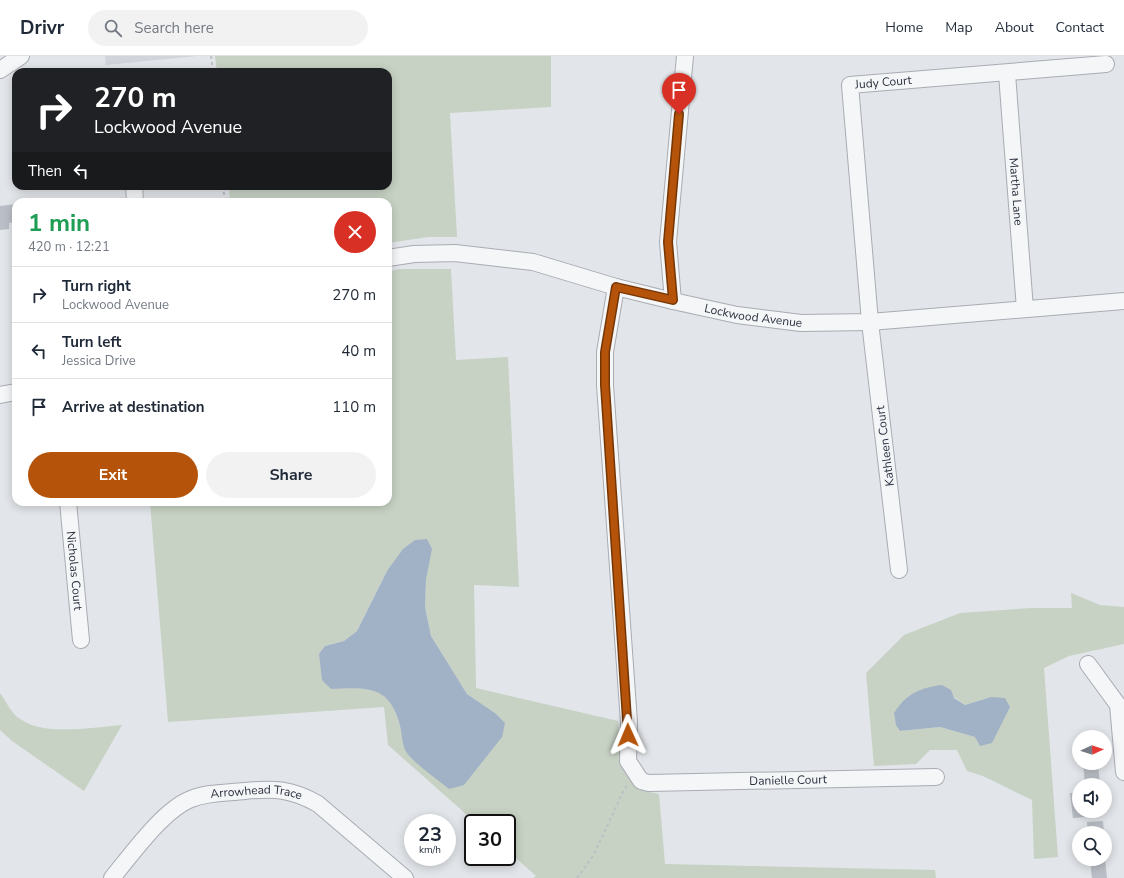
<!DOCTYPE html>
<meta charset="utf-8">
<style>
:root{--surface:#fff;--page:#f2f2f3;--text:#1f2937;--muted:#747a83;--line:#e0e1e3;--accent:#b45309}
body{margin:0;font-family:"Nunito Sans",sans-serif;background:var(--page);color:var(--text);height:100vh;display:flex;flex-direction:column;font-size:15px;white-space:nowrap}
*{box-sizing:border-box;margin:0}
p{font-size:13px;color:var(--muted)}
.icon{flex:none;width:22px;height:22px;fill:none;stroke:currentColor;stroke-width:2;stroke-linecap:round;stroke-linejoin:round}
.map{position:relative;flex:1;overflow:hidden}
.panel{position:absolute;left:12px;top:142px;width:380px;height:308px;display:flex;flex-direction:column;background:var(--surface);border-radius:12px;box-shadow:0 2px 10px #0003}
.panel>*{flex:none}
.top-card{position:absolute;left:12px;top:12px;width:380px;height:122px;border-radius:12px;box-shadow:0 2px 10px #0003;background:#202124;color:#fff;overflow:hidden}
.needle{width:26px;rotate:86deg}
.buttons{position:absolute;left:1072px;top:674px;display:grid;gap:8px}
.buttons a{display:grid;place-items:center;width:40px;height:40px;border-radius:50%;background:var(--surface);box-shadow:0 2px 10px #0003;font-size:20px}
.speed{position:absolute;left:404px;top:758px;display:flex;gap:8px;font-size:20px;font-weight:700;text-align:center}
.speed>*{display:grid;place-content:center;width:52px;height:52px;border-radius:50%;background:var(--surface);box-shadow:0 2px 10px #0003;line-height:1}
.speed small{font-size:10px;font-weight:400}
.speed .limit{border:2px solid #111;border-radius:6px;background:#fff;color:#111}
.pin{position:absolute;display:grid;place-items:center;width:34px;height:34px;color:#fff;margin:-41px -17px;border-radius:50% 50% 50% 0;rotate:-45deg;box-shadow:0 0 4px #0007}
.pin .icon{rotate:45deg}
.me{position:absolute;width:44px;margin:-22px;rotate:359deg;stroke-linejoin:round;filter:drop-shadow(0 0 3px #0008)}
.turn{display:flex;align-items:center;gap:14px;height:84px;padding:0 16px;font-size:18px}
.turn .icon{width:52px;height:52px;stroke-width:2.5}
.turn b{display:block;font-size:28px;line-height:34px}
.then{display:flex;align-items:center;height:38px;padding:0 16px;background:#0003;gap:8px;font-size:15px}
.round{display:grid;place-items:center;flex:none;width:42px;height:42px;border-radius:21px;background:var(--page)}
.overview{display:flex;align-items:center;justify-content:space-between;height:68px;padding:0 16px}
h1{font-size:24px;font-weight:700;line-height:30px;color:#1e9e55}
.cta{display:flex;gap:8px;margin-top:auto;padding:8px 16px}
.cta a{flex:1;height:46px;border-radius:24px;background:var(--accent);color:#fff;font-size:16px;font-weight:700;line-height:46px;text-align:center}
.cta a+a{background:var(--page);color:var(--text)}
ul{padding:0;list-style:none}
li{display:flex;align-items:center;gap:12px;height:56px;padding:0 16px;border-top:1px solid var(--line)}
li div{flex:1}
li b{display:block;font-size:15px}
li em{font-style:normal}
header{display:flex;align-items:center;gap:24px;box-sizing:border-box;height:56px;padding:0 20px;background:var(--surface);border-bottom:1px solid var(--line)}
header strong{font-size:19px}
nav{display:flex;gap:22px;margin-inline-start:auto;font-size:14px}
.search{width:280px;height:36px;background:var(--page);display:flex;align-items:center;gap:10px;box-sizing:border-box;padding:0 14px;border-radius:22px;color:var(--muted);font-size:15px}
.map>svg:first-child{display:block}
.built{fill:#d1d4db}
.green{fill:#c7d2c4;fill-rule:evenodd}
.water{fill:#a1b2c6}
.building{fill:#babec6}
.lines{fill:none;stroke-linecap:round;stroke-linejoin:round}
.minor-casing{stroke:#a8acb3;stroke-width:18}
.path{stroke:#bdbfc4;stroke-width:2;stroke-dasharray:3 3;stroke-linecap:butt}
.minor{stroke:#f5f6f8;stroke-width:16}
.route-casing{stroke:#753606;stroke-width:10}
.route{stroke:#b45309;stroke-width:7}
.labels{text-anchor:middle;stroke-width:3;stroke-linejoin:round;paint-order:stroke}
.street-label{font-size:12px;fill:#2c3340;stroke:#f2f4f7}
</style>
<header>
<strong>Drivr</strong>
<div class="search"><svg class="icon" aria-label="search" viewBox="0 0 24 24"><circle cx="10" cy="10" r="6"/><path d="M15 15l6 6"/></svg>Search here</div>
<nav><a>Home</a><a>Map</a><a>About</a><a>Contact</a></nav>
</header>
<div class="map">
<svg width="1124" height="822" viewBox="0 0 1124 822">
<rect width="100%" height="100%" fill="#e2e5e9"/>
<path class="built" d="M105 0H197L106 9Z"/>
<path class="green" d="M215 0H551V51L450 57 457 181H428L388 187V146H230L229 130H388V16H217Z
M399 213H451L456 304 508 301 519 531 474 529 476 632 618 665 622 711 641 734 659 738 665 808 935 814 936 822H533L536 820 507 794V767H476L388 689 384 651 168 666 150 446H388V216ZM387 515 426 523 425 551 431 580 467 638 495 657 406 696C402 679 397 643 378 635 364 630 346 632 331 633L325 590 344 585 357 575Z
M1071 537 1100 549 1124 551V588L1069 600 1044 612 1058 801 1034 803 1032 744 983 720 967 715 957 694H930L916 708 874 710 866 617 904 579 960 557 1032 552H1072ZM954 641 965 649 991 641 975 681 940 671 900 675Z
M0 637C5 644 10 654 16 660 41 682 92 671 122 669L84 735 12 685 0 674Z"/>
<path class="water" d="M427 483 432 493 426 523 425 551 431 580 467 638 495 657 505 667 502 681 464 729 449 733C438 724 414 707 407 697 402 691 402 677 400 670 390 629 367 631 331 633L322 624 319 598 325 590 344 585 357 575 387 515 403 493 415 484Z
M942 629 951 634 954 642 965 649 991 641 1005 642 1010 651 992 687 980 690 975 681 940 671 900 675 896 669 894 657C907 637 920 632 942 629Z"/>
<path class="building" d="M16 148V166L9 167V173L0 174V150Z
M1083 707H1098L1100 729H1085Z
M1070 737H1079V755H1085L1086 761 1073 762Z
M1103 765 1104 777H1088L1087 766Z
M1090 803H1105L1107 822H1092Z"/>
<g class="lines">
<defs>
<g id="minor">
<path d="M0 14 21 0"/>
<path id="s1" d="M1007 18 1025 253"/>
<path d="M134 130 135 146"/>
<path id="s2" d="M388 202 414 198 455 197 533 206 616 231 673 245 737 259 801 267 870 266 1124 245"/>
<path id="s3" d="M616 231 605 296V329L629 666 628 705 641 725 649 727 936 721"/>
<path d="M673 245 668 186 685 0"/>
<path d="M0 339 16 336"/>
<path id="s4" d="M68 446 81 584"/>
<path id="s5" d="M899 514 870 266 850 29 1106 8"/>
<path d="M1088 608 1118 649 1124 716"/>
<path id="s6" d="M112 822C132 798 163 754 191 743 208 736 227 737 245 735 274 732 292 733 318 748L405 822"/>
</g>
</defs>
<use href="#minor" class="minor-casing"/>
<path class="path" d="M211 0 213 16
M223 130 225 146
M577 822 593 800 624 734 628 728"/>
<use href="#minor" class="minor"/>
</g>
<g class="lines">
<defs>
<path id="route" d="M628 679 605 329V296L616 231 673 244 668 186 679 58"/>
</defs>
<use href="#route" class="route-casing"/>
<use href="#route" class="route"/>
</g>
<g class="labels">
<g class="street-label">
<text dy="4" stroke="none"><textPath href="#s5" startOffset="521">Judy Court</textPath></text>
<text dy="4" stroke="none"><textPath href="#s1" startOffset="118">Martha Lane</textPath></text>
<text dy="4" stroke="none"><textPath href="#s2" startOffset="373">Lockwood Avenue</textPath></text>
<text transform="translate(885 390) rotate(-97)" y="4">Kathleen Court</text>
<text dy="4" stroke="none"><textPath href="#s4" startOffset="69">Nicholas Court</textPath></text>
<text dy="4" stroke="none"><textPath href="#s3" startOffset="647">Danielle Court</textPath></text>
<text dy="4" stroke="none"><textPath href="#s6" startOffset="179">Arrowhead Trace</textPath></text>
</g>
</g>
</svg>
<div class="buttons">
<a><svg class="needle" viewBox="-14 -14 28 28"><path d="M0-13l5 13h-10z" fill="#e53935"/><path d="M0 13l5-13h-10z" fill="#747a83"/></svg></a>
<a><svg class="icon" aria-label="sound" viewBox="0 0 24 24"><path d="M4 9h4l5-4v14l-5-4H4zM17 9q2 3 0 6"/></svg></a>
<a><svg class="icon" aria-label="search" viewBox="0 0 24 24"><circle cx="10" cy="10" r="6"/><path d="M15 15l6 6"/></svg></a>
</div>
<div class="speed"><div>23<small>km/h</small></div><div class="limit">30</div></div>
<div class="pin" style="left:679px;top:58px;background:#d93025"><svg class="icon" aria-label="arrive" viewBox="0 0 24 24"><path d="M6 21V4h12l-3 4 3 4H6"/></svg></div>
<svg class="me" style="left:628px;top:679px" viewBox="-20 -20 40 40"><path d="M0-17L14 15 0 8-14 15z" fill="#b45309" stroke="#fff" stroke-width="4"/></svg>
<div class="top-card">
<div class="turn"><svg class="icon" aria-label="right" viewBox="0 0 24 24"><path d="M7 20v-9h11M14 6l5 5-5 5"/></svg><div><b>270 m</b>Lockwood Avenue</div></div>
<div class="then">Then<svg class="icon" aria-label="left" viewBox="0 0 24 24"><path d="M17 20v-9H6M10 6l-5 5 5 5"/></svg></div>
</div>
<section class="panel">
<div class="overview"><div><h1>1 min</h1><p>420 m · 12:21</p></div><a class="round" style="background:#d93025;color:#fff"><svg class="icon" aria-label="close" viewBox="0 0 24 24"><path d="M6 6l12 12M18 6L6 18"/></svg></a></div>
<ul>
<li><svg class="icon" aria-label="right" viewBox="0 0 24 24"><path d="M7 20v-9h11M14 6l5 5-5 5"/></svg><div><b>Turn right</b><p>Lockwood Avenue</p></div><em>270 m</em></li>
<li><svg class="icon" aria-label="left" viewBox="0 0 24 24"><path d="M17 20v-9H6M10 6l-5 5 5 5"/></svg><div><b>Turn left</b><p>Jessica Drive</p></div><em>40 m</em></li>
<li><svg class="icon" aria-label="arrive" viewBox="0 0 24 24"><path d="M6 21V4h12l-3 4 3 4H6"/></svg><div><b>Arrive at destination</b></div><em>110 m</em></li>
</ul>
<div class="cta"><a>Exit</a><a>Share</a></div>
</section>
</div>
